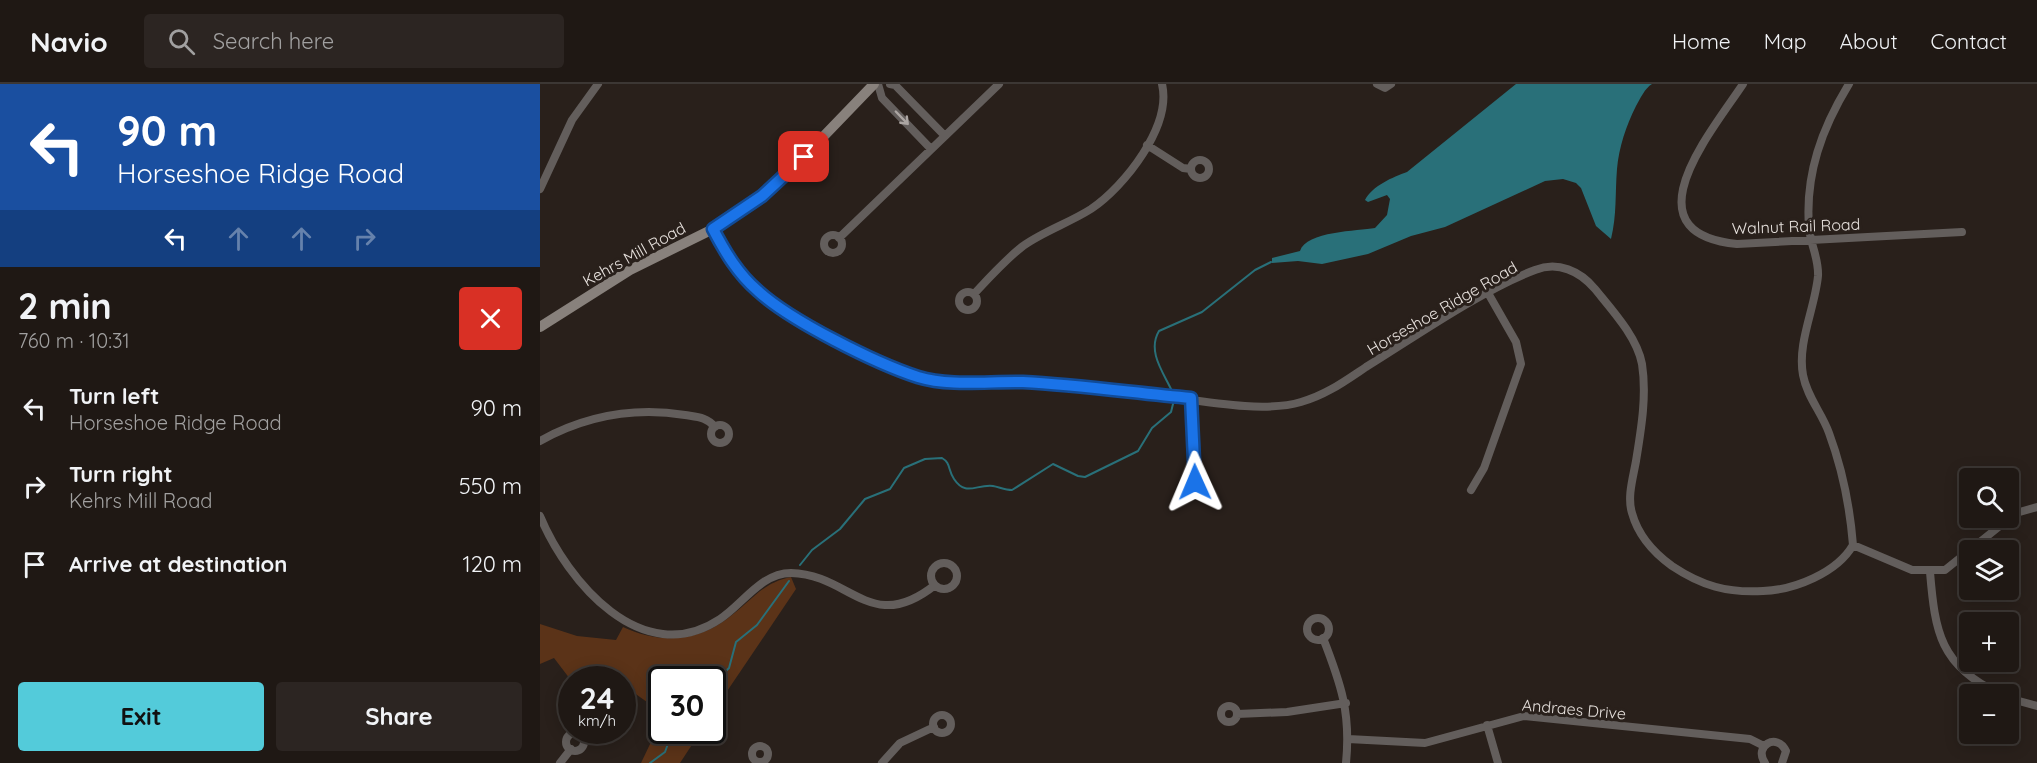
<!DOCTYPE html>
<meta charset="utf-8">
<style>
:root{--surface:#1f1814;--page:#2c2522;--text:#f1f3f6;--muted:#a1a0a0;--line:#3c3734;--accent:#53cbda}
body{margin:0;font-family:Quicksand,sans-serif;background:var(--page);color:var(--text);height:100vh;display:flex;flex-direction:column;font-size:22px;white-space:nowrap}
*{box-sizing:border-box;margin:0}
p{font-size:20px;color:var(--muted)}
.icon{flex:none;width:33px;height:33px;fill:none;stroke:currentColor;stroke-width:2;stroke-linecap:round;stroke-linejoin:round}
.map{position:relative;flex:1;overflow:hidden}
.panel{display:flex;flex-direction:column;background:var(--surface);width:540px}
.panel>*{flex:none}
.top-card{background:#1a4fa0;color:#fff;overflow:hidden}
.fabs{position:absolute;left:1419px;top:384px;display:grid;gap:12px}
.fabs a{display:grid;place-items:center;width:60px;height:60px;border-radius:6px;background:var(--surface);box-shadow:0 3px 15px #0003,0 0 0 2px var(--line);font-size:30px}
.speed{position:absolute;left:18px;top:582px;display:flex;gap:12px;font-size:30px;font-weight:700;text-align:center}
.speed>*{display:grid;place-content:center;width:78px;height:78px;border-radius:50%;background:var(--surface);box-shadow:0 3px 15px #0003,0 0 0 2px var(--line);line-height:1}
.speed small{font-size:15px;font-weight:400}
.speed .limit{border:3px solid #111;border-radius:9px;background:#fff;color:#111}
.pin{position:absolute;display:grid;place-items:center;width:51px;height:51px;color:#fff;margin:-26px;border-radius:12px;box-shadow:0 3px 9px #0006}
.me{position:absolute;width:66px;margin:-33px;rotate:359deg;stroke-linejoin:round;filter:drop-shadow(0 0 4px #0008)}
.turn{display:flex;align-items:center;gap:21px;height:126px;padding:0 18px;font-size:27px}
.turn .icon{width:78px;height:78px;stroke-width:2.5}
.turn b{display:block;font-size:42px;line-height:51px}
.lanes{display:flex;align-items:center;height:57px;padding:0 18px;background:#0003;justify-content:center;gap:30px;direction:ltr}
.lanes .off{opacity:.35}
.round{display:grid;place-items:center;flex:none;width:63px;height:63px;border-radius:6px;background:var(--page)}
.head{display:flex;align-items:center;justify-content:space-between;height:102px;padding:0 18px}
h1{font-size:36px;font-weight:700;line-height:45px}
.button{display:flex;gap:12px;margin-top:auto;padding:12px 18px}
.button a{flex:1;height:69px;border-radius:6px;background:var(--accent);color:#111;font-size:24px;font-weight:700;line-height:69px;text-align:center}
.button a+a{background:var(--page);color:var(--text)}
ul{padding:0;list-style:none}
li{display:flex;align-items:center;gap:18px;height:78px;padding:0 18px}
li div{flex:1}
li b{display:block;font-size:22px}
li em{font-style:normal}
header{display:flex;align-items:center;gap:36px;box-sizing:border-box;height:84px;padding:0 30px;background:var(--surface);border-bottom:2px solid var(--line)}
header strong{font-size:28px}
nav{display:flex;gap:33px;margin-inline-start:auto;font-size:21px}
.search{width:420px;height:54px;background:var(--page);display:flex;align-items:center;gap:15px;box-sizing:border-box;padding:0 21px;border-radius:6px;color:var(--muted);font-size:22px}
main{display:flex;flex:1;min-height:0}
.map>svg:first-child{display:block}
.green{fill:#5b3318}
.water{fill:#297079}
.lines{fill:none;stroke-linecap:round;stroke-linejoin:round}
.stream{stroke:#297079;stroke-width:2}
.minor{stroke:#635e5c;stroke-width:8}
.secondary{stroke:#88817c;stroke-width:10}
.oneway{stroke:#aca6a3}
.route-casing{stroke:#114b97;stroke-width:15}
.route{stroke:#1a73e8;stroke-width:10}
.labels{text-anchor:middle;stroke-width:6;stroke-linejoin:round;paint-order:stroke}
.street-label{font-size:16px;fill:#e7e1dd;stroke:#29201b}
</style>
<header>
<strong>Navio</strong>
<div class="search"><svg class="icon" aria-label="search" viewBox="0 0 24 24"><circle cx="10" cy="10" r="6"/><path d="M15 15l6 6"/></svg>Search here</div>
<nav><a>Home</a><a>Map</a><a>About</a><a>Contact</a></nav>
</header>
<main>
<section class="panel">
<div class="top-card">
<div class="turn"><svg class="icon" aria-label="left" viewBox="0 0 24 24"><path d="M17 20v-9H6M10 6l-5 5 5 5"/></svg><div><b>90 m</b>Horseshoe Ridge Road</div></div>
<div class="lanes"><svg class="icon" aria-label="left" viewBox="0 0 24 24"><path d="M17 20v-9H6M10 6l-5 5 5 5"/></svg><svg class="icon off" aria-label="ahead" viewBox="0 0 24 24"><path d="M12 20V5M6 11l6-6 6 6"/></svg><svg class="icon off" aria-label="ahead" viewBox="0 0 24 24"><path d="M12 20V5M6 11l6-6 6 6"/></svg><svg class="icon off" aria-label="right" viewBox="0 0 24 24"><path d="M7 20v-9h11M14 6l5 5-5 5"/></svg></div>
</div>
<div class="head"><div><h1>2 min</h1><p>760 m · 10:31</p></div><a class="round" style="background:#d93025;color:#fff"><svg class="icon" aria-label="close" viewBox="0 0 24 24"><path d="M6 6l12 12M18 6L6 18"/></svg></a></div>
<ul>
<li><svg class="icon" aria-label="left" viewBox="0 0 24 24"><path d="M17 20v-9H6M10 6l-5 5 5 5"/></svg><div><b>Turn left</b><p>Horseshoe Ridge Road</p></div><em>90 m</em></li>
<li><svg class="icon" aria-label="right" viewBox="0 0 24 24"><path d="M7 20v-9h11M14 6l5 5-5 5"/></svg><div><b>Turn right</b><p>Kehrs Mill Road</p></div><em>550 m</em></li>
<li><svg class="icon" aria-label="arrive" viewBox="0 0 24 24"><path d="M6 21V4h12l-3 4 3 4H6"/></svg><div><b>Arrive at destination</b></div><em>120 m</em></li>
</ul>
<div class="button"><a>Exit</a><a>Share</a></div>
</section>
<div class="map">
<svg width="1497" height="679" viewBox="0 0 1497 679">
<rect width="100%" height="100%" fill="#29201b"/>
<path class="green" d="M251 493 256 505 173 628 172 596H122L121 628 83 601 82 596 30 595 14 574 0 580V540L37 552 76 556 83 543C117 559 155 559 187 535 211 518 221 499 251 493Z
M121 637 122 646 161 647 140 679H101Z"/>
<path class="water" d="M976 0H1112C1105 4 1100 15 1096 22 1086 42 1079 63 1077 85 1075 109 1077 131 1071 155L1056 142 1041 104 1036 99 1023 95 1005 97 905 143 871 152 828 170 782 180 758 177 732 179V174L760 167C766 147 818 147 835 144L847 131 850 115 847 111 828 118 825 116C832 102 853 93 867 88Z"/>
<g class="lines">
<path class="stream" d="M631 305C623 288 607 267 619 247L662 228 715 186 731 178
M260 481 272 466 300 445 325 415 350 405 364 384 385 375 402 374C411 379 408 387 414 395 426 413 436 400 453 402 459 403 465 406 472 406L513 380 538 392 545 393 598 367 612 344 631 328 634 316
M172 601 189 584 196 558 217 541 249 497
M110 679 125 668 133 646"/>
<path class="minor" d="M338 0 342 14 391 65
M350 0 355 1 405 52
M837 0 845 4 851 0
M1203 0C1172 47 1085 149 1197 160L1422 148
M1309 0C1282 44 1265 90 1269 143 1270 160 1279 174 1278 192 1275 224 1257 259 1263 291 1267 313 1282 329 1289 349 1302 384 1310 424 1313 461
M607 61 643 84 651 85
M651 85a9 9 0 1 1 18 0a9 9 0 1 1-18 0Z
M0 105 32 36 58 0
M173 145C185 167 197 188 216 205 248 234 339 282 381 293 414 302 451 296 485 298 523 301 560 306 597 309 644 313 718 331 761 318 786 311 805 297 826 283 876 252 942 206 995 186 1018 177 1040 187 1055 205 1072 226 1097 253 1102 280 1107 312 1101 346 1096 377 1093 394 1087 413 1092 429 1098 451 1114 469 1132 482 1162 502 1187 509 1223 507 1254 506 1297 489 1313 461L1372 486H1405L1476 429 1497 423
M284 160a9 9 0 1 1 18 0a9 9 0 1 1-18 0Z
M299 154 459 0
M419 217a9 9 0 1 1 18 0a9 9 0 1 1-18 0Z
M434 210C449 194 465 176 483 162 504 147 529 139 551 125 585 102 632 42 622 0
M651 314 655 398
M171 350a9 9 0 1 1 18 0a9 9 0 1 1-18 0Z
M0 357C45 332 94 323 145 331 157 333 167 333 175 343
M931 406 944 384 981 280 976 258 948 209
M0 432C27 497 102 587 180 535 203 520 221 489 251 489 310 490 331 552 395 501
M391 492a13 13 0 1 1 26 0a13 13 0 1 1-26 0Z
M1390 488C1395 548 1400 582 1460 610
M767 545a11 11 0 1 1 22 0a11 11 0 1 1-22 0Z
M783 554C801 600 811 629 806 679
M1468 614 1497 622
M681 630a8 8 0 1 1 16 0a8 8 0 1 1-16 0Z
M697 630 747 628 806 619
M393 640a9 9 0 1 1 18 0a9 9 0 1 1-18 0Z
M947 641 958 679
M26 658a9 9 0 1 1 18 0a9 9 0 1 1-18 0Z
M808 655 885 659 984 632 1210 655 1224 662
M212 670a8 8 0 1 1 16 0a8 8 0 1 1-16 0Z
M20 679 31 665
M342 679 360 659 394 643
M1225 679C1213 662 1237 648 1246 667L1242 679"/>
<path class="secondary" d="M0 243 90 186 173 145 204 126 255 82 334 0"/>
</g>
<defs><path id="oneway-shaft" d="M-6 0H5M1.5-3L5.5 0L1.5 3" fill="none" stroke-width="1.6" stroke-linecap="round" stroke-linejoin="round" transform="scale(1.5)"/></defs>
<use class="oneway" href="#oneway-shaft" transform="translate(362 34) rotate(46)"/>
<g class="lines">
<defs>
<path id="route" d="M264 73 222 112 173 145C185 168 198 190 218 207 251 237 335 279 378 293 411 303 449 297 483 298 539 301 595 309 651 314L655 398"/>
</defs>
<use href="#route" class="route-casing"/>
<use href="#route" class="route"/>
</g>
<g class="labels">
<g class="street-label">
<text transform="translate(1256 142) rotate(-2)" y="6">Walnut Rail Road</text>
<text transform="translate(94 170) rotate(-29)" y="6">Kehrs Mill Road</text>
<text transform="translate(902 224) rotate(-30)" y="6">Horseshoe Ridge Road</text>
<text transform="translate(1034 625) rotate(5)" y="6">Andraes Drive</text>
</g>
</g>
</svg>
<div class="fabs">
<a><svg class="icon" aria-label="search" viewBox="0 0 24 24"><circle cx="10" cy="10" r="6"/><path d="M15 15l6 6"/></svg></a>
<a><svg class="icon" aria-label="layers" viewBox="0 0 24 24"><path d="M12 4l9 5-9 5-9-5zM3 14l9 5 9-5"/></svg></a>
<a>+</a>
<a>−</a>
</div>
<div class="speed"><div>24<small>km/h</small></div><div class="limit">30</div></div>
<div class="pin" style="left:264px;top:73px;background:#d93025"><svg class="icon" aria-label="arrive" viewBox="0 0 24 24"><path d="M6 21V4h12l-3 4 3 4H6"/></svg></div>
<svg class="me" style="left:655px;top:398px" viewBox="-20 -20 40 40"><path d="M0-17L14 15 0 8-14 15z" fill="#1a73e8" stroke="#fff" stroke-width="4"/></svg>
</div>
</main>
